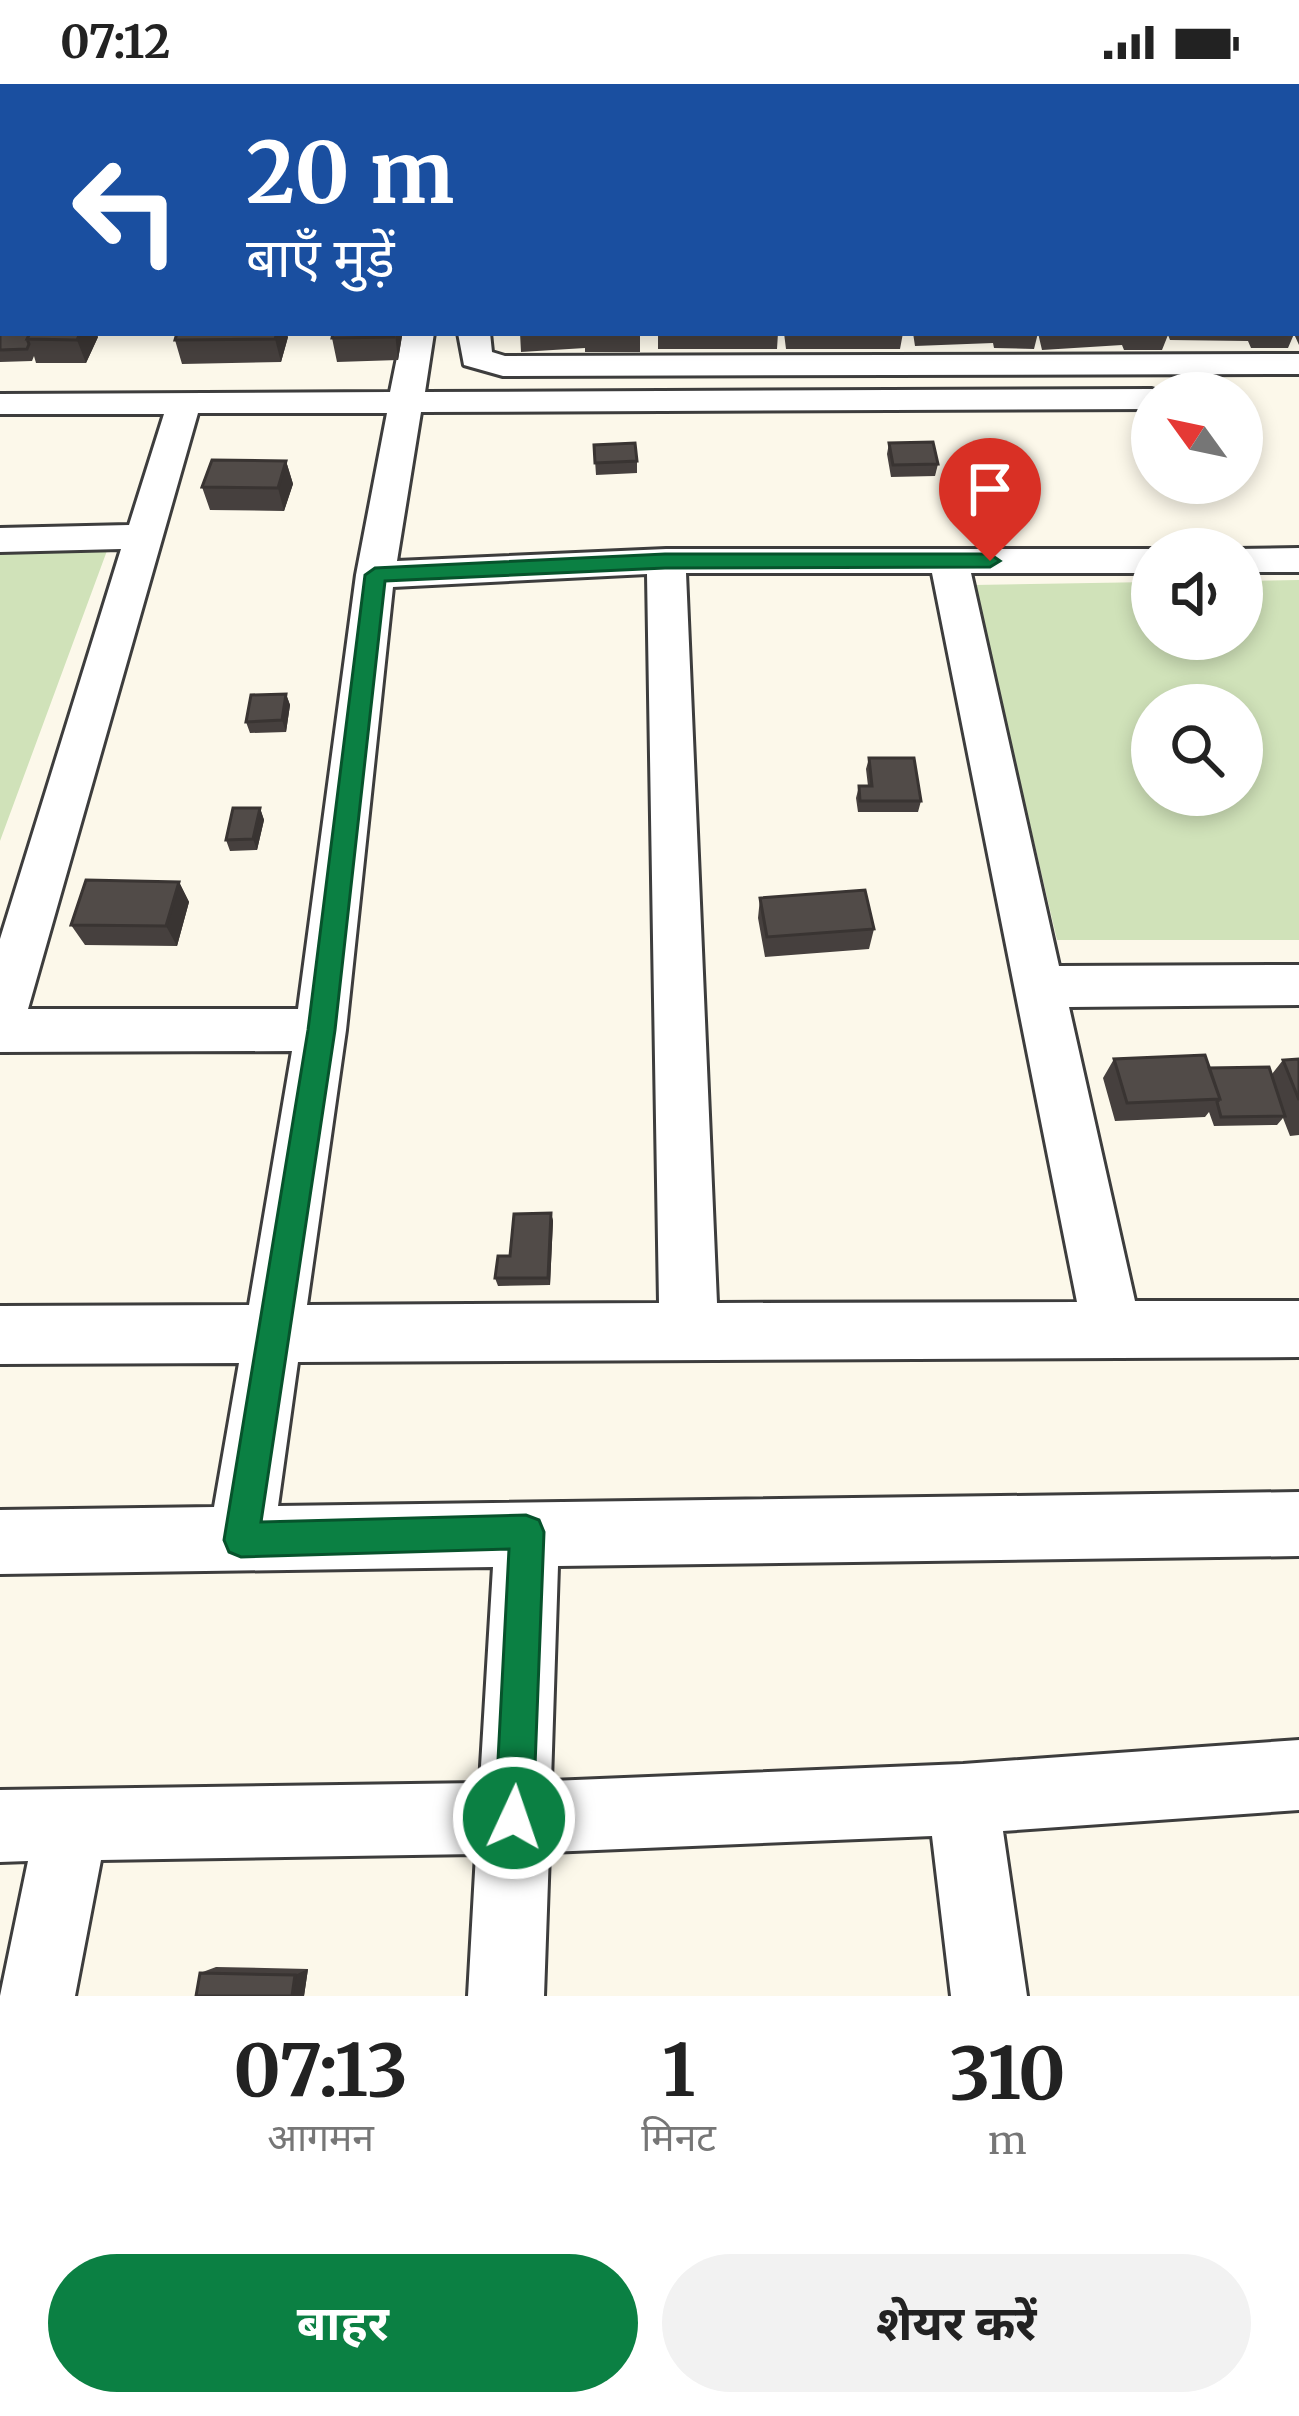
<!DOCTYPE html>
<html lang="hi">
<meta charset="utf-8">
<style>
:root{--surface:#fff;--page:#f2f2f2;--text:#222;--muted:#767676;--accent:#0b8043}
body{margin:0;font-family:Merriweather,"Noto Sans Devanagari",serif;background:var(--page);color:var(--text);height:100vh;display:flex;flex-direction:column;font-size:45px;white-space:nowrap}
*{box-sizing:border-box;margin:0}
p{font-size:39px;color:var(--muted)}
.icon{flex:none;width:66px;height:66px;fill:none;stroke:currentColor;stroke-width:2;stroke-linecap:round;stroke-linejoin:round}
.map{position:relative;height:1912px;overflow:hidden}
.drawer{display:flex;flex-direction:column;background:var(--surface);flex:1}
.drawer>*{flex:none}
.guide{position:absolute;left:0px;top:0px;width:1299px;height:252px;box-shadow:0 6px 18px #0003;background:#1a4fa0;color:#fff;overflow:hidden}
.needle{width:78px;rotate:303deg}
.fabs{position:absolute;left:1131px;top:288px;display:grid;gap:24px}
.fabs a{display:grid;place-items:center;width:132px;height:132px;border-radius:50%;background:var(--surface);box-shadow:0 6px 18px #0003;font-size:60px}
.pin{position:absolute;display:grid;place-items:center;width:102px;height:102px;color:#fff;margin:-123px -51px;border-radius:50% 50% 50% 0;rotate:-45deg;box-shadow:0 0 12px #0007}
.pin .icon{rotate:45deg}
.me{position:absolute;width:132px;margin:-66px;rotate:3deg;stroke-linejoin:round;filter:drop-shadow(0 0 9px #0008)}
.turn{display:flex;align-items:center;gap:42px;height:252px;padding:0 48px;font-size:54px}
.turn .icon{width:156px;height:156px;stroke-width:2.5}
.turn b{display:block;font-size:84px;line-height:102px}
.eta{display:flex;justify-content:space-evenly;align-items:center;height:204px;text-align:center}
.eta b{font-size:72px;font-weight:700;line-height:84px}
.action{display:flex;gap:24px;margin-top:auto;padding:24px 48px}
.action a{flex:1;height:138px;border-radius:72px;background:var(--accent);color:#fff;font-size:48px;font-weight:700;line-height:138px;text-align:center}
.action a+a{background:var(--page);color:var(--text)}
.status{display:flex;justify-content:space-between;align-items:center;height:84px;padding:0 60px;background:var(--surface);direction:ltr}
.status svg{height:33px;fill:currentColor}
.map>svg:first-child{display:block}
.green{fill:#d0e2b9;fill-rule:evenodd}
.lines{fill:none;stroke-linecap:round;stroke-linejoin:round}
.street-casing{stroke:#3d3d3d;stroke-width:6}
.street{fill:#fff;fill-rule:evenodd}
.wall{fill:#46403e}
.shaded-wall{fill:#393432}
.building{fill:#514b48;stroke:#393432;stroke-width:3}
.route{fill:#0b8043;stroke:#07532c;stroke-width:3}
</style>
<div class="status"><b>07:12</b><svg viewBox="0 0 49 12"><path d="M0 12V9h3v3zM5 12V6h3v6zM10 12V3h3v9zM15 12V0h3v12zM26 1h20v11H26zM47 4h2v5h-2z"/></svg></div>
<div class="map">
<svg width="1299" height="1912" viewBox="0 0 1299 1912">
<rect width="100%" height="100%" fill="#fcf8ea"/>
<path class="green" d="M108 464 0 757V468Z
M1299 496V856H1057L974 501 1152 498V555H1242V497ZM1152 621H1242V711H1152Z"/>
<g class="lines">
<defs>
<path id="street" d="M0 59H3V75H0Z
M1296 163 1299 164V187L1296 186Z
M0 169H3V187H0Z
M402 249H434L425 308 1152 305 1165 309H1152V325L421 328 397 477 666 465H1153L1152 489H971L1059 882 1299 881V921L1069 923 1135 1217H1299V1273L298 1278 278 1422 1299 1408V1472L558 1482 551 1697 963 1680 1299 1656V1726L1003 1747 1027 1912H951L932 1752 549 1768 544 1912H468L476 1770 101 1776 75 1912H0L28 1777 0 1778V1706L480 1699 493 1483 0 1490V1426L214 1423 239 1279 0 1280V1222L249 1221 292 967 0 968V855L121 465 0 468V444L129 441 164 330H0V310L390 308ZM198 329H387L356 491 298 925H28ZM686 489H932L1077 1218 717 1219ZM647 490 659 1219 307 1221 346 946 393 503Z
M458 249H490L492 268 505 272 1299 270V290L503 292 464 281Z
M1299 464V488H1242V465H1237Z"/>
</defs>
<use href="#street" class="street-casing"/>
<use href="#street" class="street"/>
</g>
<path class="wall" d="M963 0H1280L1282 3H962Z
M1296 3H1299V63L1296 58Z
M1296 180H1299V261L1294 250 1288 264H1251L1248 257 1170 256 1168 251 1162 266H1124L1122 261 1042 266 1038 249 1034 265 994 264 993 259 915 262 913 249H1296Z
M0 242 98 253 86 279H36L34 272 32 277 0 278Z
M520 249H640V268H585V264L521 268Z
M658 249H778L777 265H658Z
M784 249H903L900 265H786Z
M402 252 398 276 337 278 332 254Z
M288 253 281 278 182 280 175 256Z
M889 359 938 380 935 392 891 393 887 370Z
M594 361 637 377V389L596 391Z
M286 377 293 400 284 427 210 426 202 403Z
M286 610 290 621 286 648 250 649 246 638Z
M869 674 921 717 918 728H858L856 714 859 702H868L866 685Z
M260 724 264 736 257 766 230 767 226 756Z
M179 798 189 818 177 862 85 861 71 841Z
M760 814 874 845 869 865 765 873 758 834Z
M1114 975 1272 990 1283 976 1299 975V1051L1290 1052 1283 1034 1277 1041 1214 1042 1209 1028 1205 1033 1115 1037 1103 994Z
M551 1129 553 1137 550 1201 498 1202 495 1194 510 1172Z
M216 1883 308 1885 304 1912 200 1889Z"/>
<path class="shaded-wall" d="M80 249H97L98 253 86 279 77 256Z
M277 249H287L288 253 281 278 275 255Z
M395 249H401L402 252 398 276Z
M286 377 293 400 284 427 278 404Z
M286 610 290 621 286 648 282 636Z
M260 724 264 736 257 766 253 755Z
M179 798 189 818 177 862 166 842Z
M551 1129 553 1137 550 1201 548 1194Z
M308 1885 304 1912H292L295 1891Z"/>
<path class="building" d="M34 0H78L77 3H33Z
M119 0H159L158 3H118Z
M162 0H199L198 2 161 3Z
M204 0H238L236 3H202Z
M322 0H359L358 3H321Z
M360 0H399L398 3H359Z
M542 0H624V3H542Z
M655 0H751V3H655Z
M761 0H853L854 3H761Z
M861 0H960L961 3H918V0H906L907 3H861Z
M969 0H1063L1065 3H970Z
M1076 0H1121L1122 3H1077Z
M1124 0H1177L1178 3H1133Z
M1180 0H1226L1228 3H1182Z
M1236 0H1280L1282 3H1238Z
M1284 3H1299V23L1296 22V3Z
M1296 180H1299V199L1296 193Z
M0 242H3V249H30L27 255 29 260 27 265 0 266Z
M30 249H80L77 256 27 255Z
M177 249H277L275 255 175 256Z
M333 249H395L394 253 332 254Z
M933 358 938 380 893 381 889 359Z
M635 359 637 377 595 379 594 361Z
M212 376 286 377 278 404 202 403Z
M286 610 282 636 246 638 251 611Z
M869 674H914L921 717H860L859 702H872Z
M233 724H260L253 755 226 756Z
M86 796 179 798 166 842 71 841Z
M865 806 874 845 767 853 760 814Z
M1205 971 1220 1015 1127 1019 1114 975Z
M1299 975V1016L1283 976Z
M1269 983 1285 1032 1221 1033 1217 1018 1220 1015 1209 984Z
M551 1129 548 1194H495L498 1172H510L514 1130Z
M200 1889 295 1891 292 1912H196Z"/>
<path class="route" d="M665 470H990L1000 477 990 483 665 484 385 497 335 946 261 1438 526 1431 539 1436 544 1448 533 1734 527 1747 514 1753 500 1747 495 1734 509 1465 241 1473 229 1468 224 1456 308 946 365 491 375 484Z"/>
</svg>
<div class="fabs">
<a><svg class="needle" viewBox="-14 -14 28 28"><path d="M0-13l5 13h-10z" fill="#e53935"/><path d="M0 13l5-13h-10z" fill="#767676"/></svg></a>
<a><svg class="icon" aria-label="sound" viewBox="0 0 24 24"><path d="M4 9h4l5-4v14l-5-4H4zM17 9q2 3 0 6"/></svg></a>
<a><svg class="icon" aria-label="search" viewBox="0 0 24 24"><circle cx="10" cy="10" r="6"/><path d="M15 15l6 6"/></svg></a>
</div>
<div class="pin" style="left:990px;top:477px;background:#d93025"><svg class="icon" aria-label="arrive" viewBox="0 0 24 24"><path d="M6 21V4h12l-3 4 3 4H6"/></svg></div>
<svg class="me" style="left:514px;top:1734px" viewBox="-20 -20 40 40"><circle r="17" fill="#0b8043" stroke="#fff" stroke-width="3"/><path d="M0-11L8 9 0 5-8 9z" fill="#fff"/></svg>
<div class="guide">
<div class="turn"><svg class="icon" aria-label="left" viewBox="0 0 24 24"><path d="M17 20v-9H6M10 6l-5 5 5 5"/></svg><div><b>20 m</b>बाएँ मुड़ें</div></div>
</div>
</div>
<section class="drawer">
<div class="eta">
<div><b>07:13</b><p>आगमन</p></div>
<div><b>1</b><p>मिनट</p></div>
<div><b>310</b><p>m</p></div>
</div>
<div class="action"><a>बाहर</a><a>शेयर करें</a></div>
</section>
